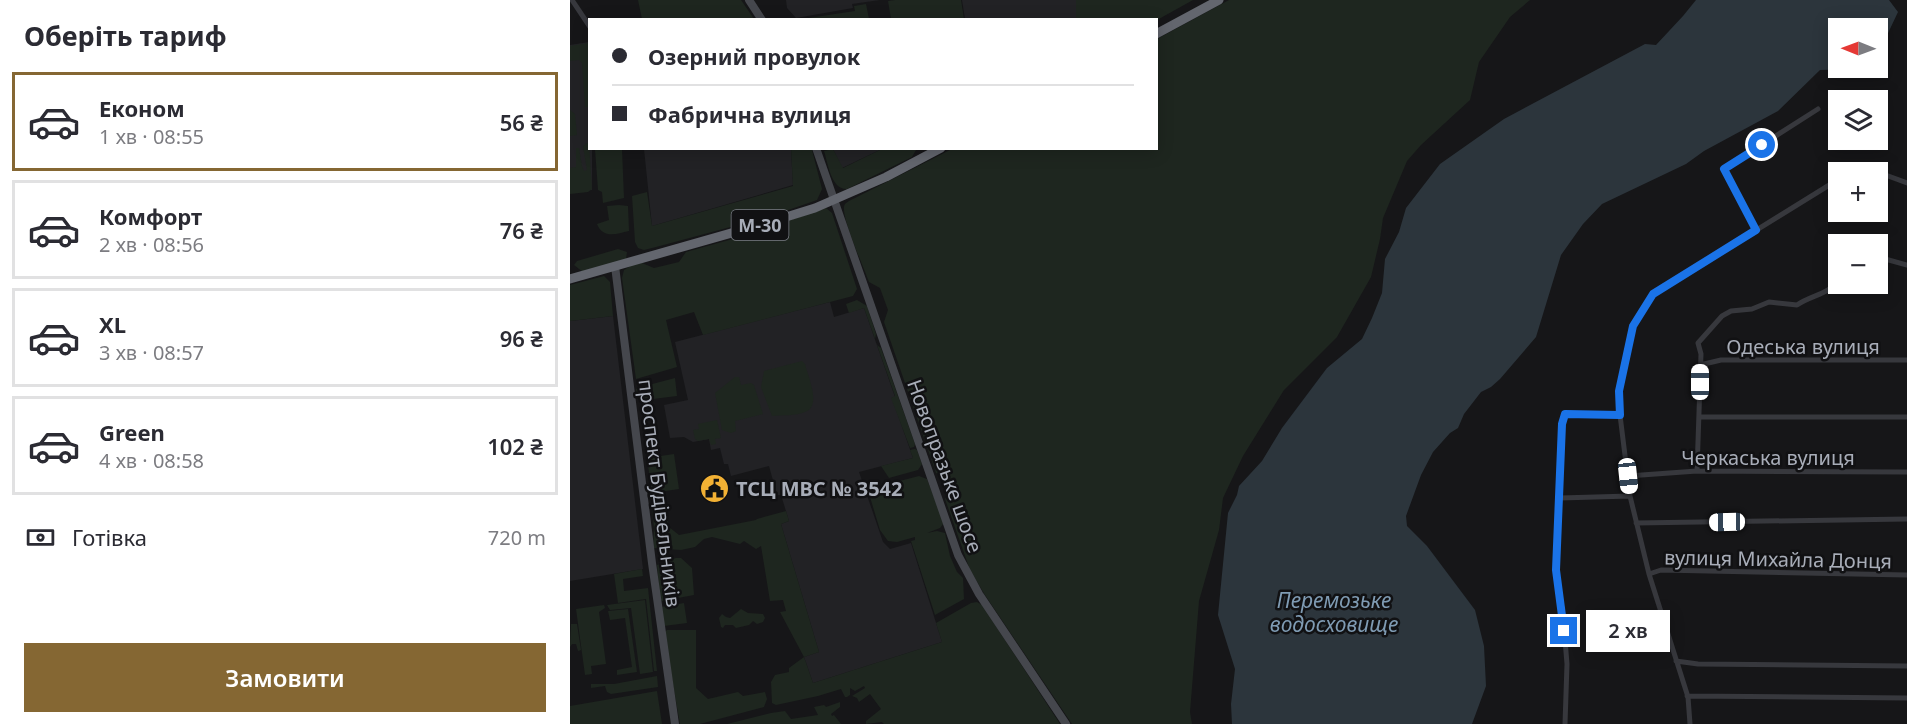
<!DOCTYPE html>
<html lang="uk">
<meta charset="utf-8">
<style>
:root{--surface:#fff;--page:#f2f2f3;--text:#2b2b33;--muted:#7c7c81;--line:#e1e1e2;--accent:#856733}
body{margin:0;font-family:"Noto Sans",sans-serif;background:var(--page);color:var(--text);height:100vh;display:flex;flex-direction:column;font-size:22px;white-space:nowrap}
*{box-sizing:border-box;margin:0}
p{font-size:20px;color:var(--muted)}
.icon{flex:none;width:33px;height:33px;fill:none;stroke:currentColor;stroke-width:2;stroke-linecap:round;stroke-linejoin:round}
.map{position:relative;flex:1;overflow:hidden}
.drawer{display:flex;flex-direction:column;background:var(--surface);width:570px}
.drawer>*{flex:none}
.guide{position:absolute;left:18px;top:18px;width:570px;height:132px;border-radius:0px;box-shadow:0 3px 15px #0003;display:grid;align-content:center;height:132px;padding:0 24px;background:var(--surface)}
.needle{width:39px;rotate:271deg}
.tools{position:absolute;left:1258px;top:18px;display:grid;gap:12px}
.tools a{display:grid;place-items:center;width:60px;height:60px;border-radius:0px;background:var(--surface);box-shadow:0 3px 15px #0003;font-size:30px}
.end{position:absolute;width:27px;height:27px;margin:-14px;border:8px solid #1a73e8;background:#fff;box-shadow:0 0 0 3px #fff}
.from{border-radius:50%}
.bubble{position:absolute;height:42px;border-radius:0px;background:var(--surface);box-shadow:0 3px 15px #0003;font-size:20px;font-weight:600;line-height:42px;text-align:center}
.car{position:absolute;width:18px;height:36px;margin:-18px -9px;border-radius:8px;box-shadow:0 0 4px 2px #0007;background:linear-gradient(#fff 24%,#345 0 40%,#fff 0 76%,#345 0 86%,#fff 0)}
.guide b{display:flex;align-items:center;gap:21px;height:57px;font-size:22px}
.guide b+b{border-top:2px solid var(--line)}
.guide i{width:15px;height:15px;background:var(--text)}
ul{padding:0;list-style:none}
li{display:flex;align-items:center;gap:18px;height:99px;margin:0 12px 9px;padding:0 12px;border:3px solid var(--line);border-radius:0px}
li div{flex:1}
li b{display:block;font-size:22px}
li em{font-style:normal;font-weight:600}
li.on{border-color:var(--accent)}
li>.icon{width:54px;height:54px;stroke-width:1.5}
h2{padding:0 24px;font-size:27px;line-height:72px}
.pay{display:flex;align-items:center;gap:15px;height:66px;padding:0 24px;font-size:22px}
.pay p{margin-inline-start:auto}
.button{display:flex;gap:12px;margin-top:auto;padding:12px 24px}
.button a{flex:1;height:69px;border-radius:0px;background:var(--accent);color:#fff;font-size:24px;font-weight:600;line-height:69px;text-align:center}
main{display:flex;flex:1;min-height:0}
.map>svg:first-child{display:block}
.built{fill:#222225}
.green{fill:#1e261f}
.water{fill:#2c353c}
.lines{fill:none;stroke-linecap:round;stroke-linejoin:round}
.street{stroke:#37383d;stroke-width:5}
.secondary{stroke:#45474d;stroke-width:8}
.highway{stroke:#63666e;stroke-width:9}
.route{stroke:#1a73e8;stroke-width:8}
.labels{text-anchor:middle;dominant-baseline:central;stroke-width:5;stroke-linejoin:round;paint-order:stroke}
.shield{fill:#111113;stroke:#7b7e86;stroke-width:1.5}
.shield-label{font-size:18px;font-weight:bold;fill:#a8adb8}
.street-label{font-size:20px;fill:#a8adb8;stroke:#111113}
.poi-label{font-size:20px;font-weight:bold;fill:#a8adb8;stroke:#111113;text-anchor:start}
.water-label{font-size:21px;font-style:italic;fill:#7f9bb3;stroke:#111113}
</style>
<main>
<section class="drawer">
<h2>Оберіть тариф</h2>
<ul>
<li class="on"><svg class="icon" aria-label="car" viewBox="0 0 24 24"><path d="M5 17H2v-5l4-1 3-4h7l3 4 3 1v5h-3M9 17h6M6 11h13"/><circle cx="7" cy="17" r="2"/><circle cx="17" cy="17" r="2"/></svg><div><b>Економ</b><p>1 хв · 08:55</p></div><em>56 ₴</em></li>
<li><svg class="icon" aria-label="car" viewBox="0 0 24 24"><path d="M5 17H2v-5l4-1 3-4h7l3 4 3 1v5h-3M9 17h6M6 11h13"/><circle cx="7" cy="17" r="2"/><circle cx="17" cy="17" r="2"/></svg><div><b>Комфорт</b><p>2 хв · 08:56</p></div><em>76 ₴</em></li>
<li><svg class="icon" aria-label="car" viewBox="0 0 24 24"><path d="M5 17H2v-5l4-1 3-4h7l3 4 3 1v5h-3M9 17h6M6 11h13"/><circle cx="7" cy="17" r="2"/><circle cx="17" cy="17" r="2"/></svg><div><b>XL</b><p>3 хв · 08:57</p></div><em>96 ₴</em></li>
<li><svg class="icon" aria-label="car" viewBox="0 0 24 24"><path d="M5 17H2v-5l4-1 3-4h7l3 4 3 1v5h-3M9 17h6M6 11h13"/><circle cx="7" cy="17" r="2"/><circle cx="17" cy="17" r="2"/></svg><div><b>Green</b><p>4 хв · 08:58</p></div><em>102 ₴</em></li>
</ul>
<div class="pay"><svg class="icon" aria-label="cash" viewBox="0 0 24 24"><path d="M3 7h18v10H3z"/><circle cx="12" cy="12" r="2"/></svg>Готівка<p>720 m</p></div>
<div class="button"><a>Замовити</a></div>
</section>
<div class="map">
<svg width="1337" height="724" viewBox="0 0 1337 724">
<rect width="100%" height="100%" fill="#161618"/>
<path class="built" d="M 216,0 L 310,0 L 282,4 L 283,8 L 226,18 L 217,8 Z
M 392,0 L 506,0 L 506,19 L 395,19 Z
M 19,42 L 20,148 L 22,149 L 22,190 L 0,192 L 0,45 Z
M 74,149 L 221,149 L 223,185 L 82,226 Z
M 263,149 L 312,149 L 272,168 Z
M 260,302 L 264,317 L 294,308 L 325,397 L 322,398 L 343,458 L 289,472 L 313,542 L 320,549 L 341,543 L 372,642 L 243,683 L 234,657 L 249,652 L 211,524 L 219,521 L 211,495 L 207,495 L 199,466 L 161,476 L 158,464 L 154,464 L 150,448 L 141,450 L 139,439 L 123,442 L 114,437 L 100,438 L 94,405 L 118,400 L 105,342 Z
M 43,316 L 73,569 L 0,581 L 0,321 Z"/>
<path class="green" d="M 68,0 L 171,0 L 184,19 L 72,19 Z
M 325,0 L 391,0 L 394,19 L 321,19 L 318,1 Z
M 506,0 L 623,0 L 587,20 L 506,19 Z
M 659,0 L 960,0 L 940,17 L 909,62 L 900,100 L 851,145 L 837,161 L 813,218 L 810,239 L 801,277 L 767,337 L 714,390 L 673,456 L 653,498 L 649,530 L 629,601 L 620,712 L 622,724 L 502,724 L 415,595 L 400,570 L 375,499 L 380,491 L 375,477 L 366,473 L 314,322 L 318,310 L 310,288 L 299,282 C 294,268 273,221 274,208 C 274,204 276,203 279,201 L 382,149 L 586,148 L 587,39 Z
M 296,4 L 299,19 L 232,19 L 285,11 L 284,6 Z
M 19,43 L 20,107 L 15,107 L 12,63 L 9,60 L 0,61 L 0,46 Z
M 0,110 L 5,114 L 7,135 L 0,136 Z
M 17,143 L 19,143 L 22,189 L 18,192 L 0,194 L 0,168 L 6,167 L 6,148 L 9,148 L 12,166 L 14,171 L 17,170 L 13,146 Z
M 221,148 L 242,150 L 252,189 L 247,200 L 201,216 L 86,247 L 74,250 L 68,248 L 65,242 L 62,196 L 77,192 L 82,226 L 223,186 Z
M 25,149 L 52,149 L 54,198 L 33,203 L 32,192 L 28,190 Z
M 263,149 L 273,168 L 312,149 L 346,149 L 346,150 L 342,157 L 277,189 C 261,190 258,163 254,151 Z
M 49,205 L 58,206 L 59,231 C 46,234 33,239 27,224 L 39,220 L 37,206 Z
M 256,208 L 262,213 L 287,289 L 283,296 L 133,335 L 124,312 L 96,320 L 107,367 L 66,379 L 52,278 L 54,270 L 62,265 L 72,263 L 84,268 L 109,262 L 116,252 L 177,235 Z
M 48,249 L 57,252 L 56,259 L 13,272 L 4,265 L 7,261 Z
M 34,276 L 40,282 L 43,316 L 0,321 L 0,285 Z
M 287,300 L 297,306 L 306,334 L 305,339 L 294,308 L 279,313 L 276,304 Z
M 307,345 L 311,348 L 345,444 L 344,447 L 340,448 L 321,398 L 325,396 Z
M 232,361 L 235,364 C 238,377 252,406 235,412 C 226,416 212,415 202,416 L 191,387 L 194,371 Z
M 165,377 L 169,377 L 171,385 L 181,383 L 184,385 L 193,414 L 165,421 L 166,431 L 161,433 L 152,430 L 145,393 Z
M 105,378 L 107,396 L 75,400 L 67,394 L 66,389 L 71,387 Z
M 147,420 L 151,438 L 145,439 L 146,444 L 141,445 L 139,439 L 128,441 L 125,439 L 123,430 L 129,429 L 128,424 Z
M 345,449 L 347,450 L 352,464 L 348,470 L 319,478 L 311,466 L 343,458 L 340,450 Z
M 104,454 L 109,489 L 82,493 L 77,458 Z
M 349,476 L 357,479 L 374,523 L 370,528 L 357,533 L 367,531 L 375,533 L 380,556 L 387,572 L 393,578 L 394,599 L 365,615 L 341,541 L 345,540 L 345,537 L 327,542 L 318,541 L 310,530 L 300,497 L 322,483 Z
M 84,500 L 90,500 L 95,503 L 99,527 L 109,535 L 186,520 L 187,519 L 216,511 L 219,521 L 211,524 L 249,652 L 234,657 L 243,683 L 372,642 L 366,623 L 401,603 L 407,602 L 412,605 L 490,724 L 314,724 L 312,722 L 296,724 L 296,721 L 311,709 L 300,694 L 289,702 L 287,698 L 282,696 L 295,688 L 294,686 L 285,691 L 280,688 L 280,695 L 277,697 L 275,697 L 271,689 L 248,696 L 206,705 L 202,703 L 201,682 L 205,675 L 219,672 L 219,668 L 234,657 L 210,612 L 216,611 L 213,600 L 200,601 L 191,546 L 186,549 L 174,541 L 170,544 L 142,537 L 134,539 L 125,547 L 111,550 L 83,548 L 84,528 L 81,502 Z
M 106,558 L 111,558 L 122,568 L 124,595 L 92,601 L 90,599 L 87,565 Z
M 72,569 L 73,576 L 53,579 L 54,591 L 78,588 L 87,671 L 84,671 L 76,599 L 48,603 L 44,574 Z
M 75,600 L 83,672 L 70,674 L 61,608 L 40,610 L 37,605 Z
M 114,603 L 117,623 L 94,626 L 91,607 Z
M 34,605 L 35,608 L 29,612 L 36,664 L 21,666 L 22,674 L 15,675 L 6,609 Z
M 58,609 L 67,672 L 47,675 L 47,670 L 62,667 L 55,618 L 40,620 L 38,611 Z
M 171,609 L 178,613 L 193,614 L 195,618 L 193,622 L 187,624 L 183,621 L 179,625 L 166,628 L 163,625 L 155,625 L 153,628 L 151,627 L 149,618 L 152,614 L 156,617 L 160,618 Z
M 1,624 L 7,624 L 11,650 L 8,651 L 6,644 L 2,644 L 0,647 Z
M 97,630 L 126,630 L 126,688 L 138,699 L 168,692 L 173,696 L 195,692 L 197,699 L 194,707 L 130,724 L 110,724 L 94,633 Z
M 87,676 L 88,687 L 41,694 L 37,692 L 35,686 L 21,688 L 21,684 L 44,684 Z
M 87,691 L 92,724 L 0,724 L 0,706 Z
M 270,702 L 270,707 L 261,714 L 262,716 L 264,715 L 271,724 L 157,724 L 201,713 L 215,711 L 221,719 L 248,715 L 244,707 L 254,705 L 256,707 Z"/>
<path class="water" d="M 1126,0 L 1319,0 L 1328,12 L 1311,48 L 1308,51 L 1308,28 L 1269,28 L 1269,68 L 1290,68 L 1289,69 L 1250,70 L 1208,111 L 1134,151 L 1116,164 L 1032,204 L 1013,224 L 991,255 L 966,337 L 930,379 L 921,387 L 911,392 L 894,414 L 888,428 L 880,433 L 863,452 L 851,475 L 836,516 L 837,526 L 857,546 L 905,610 L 914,646 L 916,686 L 902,724 L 662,724 L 661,704 L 665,669 L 648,615 L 658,513 L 667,495 L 669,486 L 692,461 L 712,428 L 757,368 L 792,339 L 802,318 L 812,293 L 815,259 L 829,232 L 836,208 L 870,164 L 934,119 L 1075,44 L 1086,45 L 1113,16 Z"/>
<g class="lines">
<path class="street" d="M 2,0 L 20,27
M 1280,172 L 1302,170 L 1337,183
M 1186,230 L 1154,169 L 1248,109
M 1308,257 L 1337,265
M 1130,365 L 1151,360 L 1337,360
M 1130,417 L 1337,417
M 1127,471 L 1131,354 L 1128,343 L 1152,316 L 1161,311 L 1182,309 L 1199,302 L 1227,305 C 1241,295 1258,295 1269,280
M 1058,476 L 1127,471 L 1337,472
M 990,498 L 1060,496
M 1066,523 L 1337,519
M 1079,574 L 1091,570 L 1337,575
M 1106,661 L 1128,664 L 1337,666
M 1117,696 L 1337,698
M 995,724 L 997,664 L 993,615 L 986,570 L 992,424 L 995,414 L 1050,415
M 1120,724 L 1118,697 L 1079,574 L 1060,496 L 1050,415 L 1049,391 L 1063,325 L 1083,294 L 1269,179"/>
<path class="secondary" d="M 179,0 L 192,20
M 246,148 L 388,555 L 409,594 L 496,724
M 45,266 L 82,563 L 105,724"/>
<path class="highway" d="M 586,34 L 649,0
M 0,279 L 200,222 L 245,208 L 316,177 L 371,148"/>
</g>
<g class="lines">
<path class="route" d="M 994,631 L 986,570 L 992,424 L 995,414 L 1050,415 L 1049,391 L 1063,326 L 1083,294 L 1186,230 L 1154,169 L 1192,145"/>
</g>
<defs>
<symbol id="civic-disc" viewBox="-11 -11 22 22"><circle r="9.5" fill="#f2b134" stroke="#111113"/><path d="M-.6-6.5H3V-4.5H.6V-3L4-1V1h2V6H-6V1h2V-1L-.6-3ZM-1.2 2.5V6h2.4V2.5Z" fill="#111"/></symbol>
</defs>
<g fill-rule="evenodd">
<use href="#civic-disc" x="128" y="472" width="33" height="33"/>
</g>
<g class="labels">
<rect class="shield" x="161.5" y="210" width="57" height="30" rx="4.5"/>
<g class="shield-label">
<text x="190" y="225">М-30</text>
</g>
<g class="street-label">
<text x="1233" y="346">Одеська вулиця</text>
<text x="1198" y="457">Черкаська вулиця</text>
<text transform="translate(375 466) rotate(70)">Новопразьке шосе</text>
<text transform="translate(90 493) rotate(83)">проспект Будівельників</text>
<text transform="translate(1208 559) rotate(1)">вулиця Михайла Донця</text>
</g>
<g class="poi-label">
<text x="166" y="488">ТСЦ МВС № 3542</text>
</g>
<g class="water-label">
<text x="764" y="600">Перемозьке<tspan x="764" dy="24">водосховище</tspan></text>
</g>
</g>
</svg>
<div class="tools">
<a><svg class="needle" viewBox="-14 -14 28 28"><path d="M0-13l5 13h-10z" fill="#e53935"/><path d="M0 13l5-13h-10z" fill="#7c7c81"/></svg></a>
<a><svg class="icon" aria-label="layers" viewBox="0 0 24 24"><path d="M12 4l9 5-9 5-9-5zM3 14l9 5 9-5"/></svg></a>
<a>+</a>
<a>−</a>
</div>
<i class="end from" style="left:1192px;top:145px"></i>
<i class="end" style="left:994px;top:631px"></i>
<div class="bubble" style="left:1016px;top:610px;width:84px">2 хв</div>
<i class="car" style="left:1130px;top:382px;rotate:0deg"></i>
<i class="car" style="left:1058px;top:476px;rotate:174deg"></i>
<i class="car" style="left:1157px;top:522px;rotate:269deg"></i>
<div class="guide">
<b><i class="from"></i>Озерний провулок</b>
<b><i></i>Фабрична вулиця</b>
</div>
</div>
</main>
